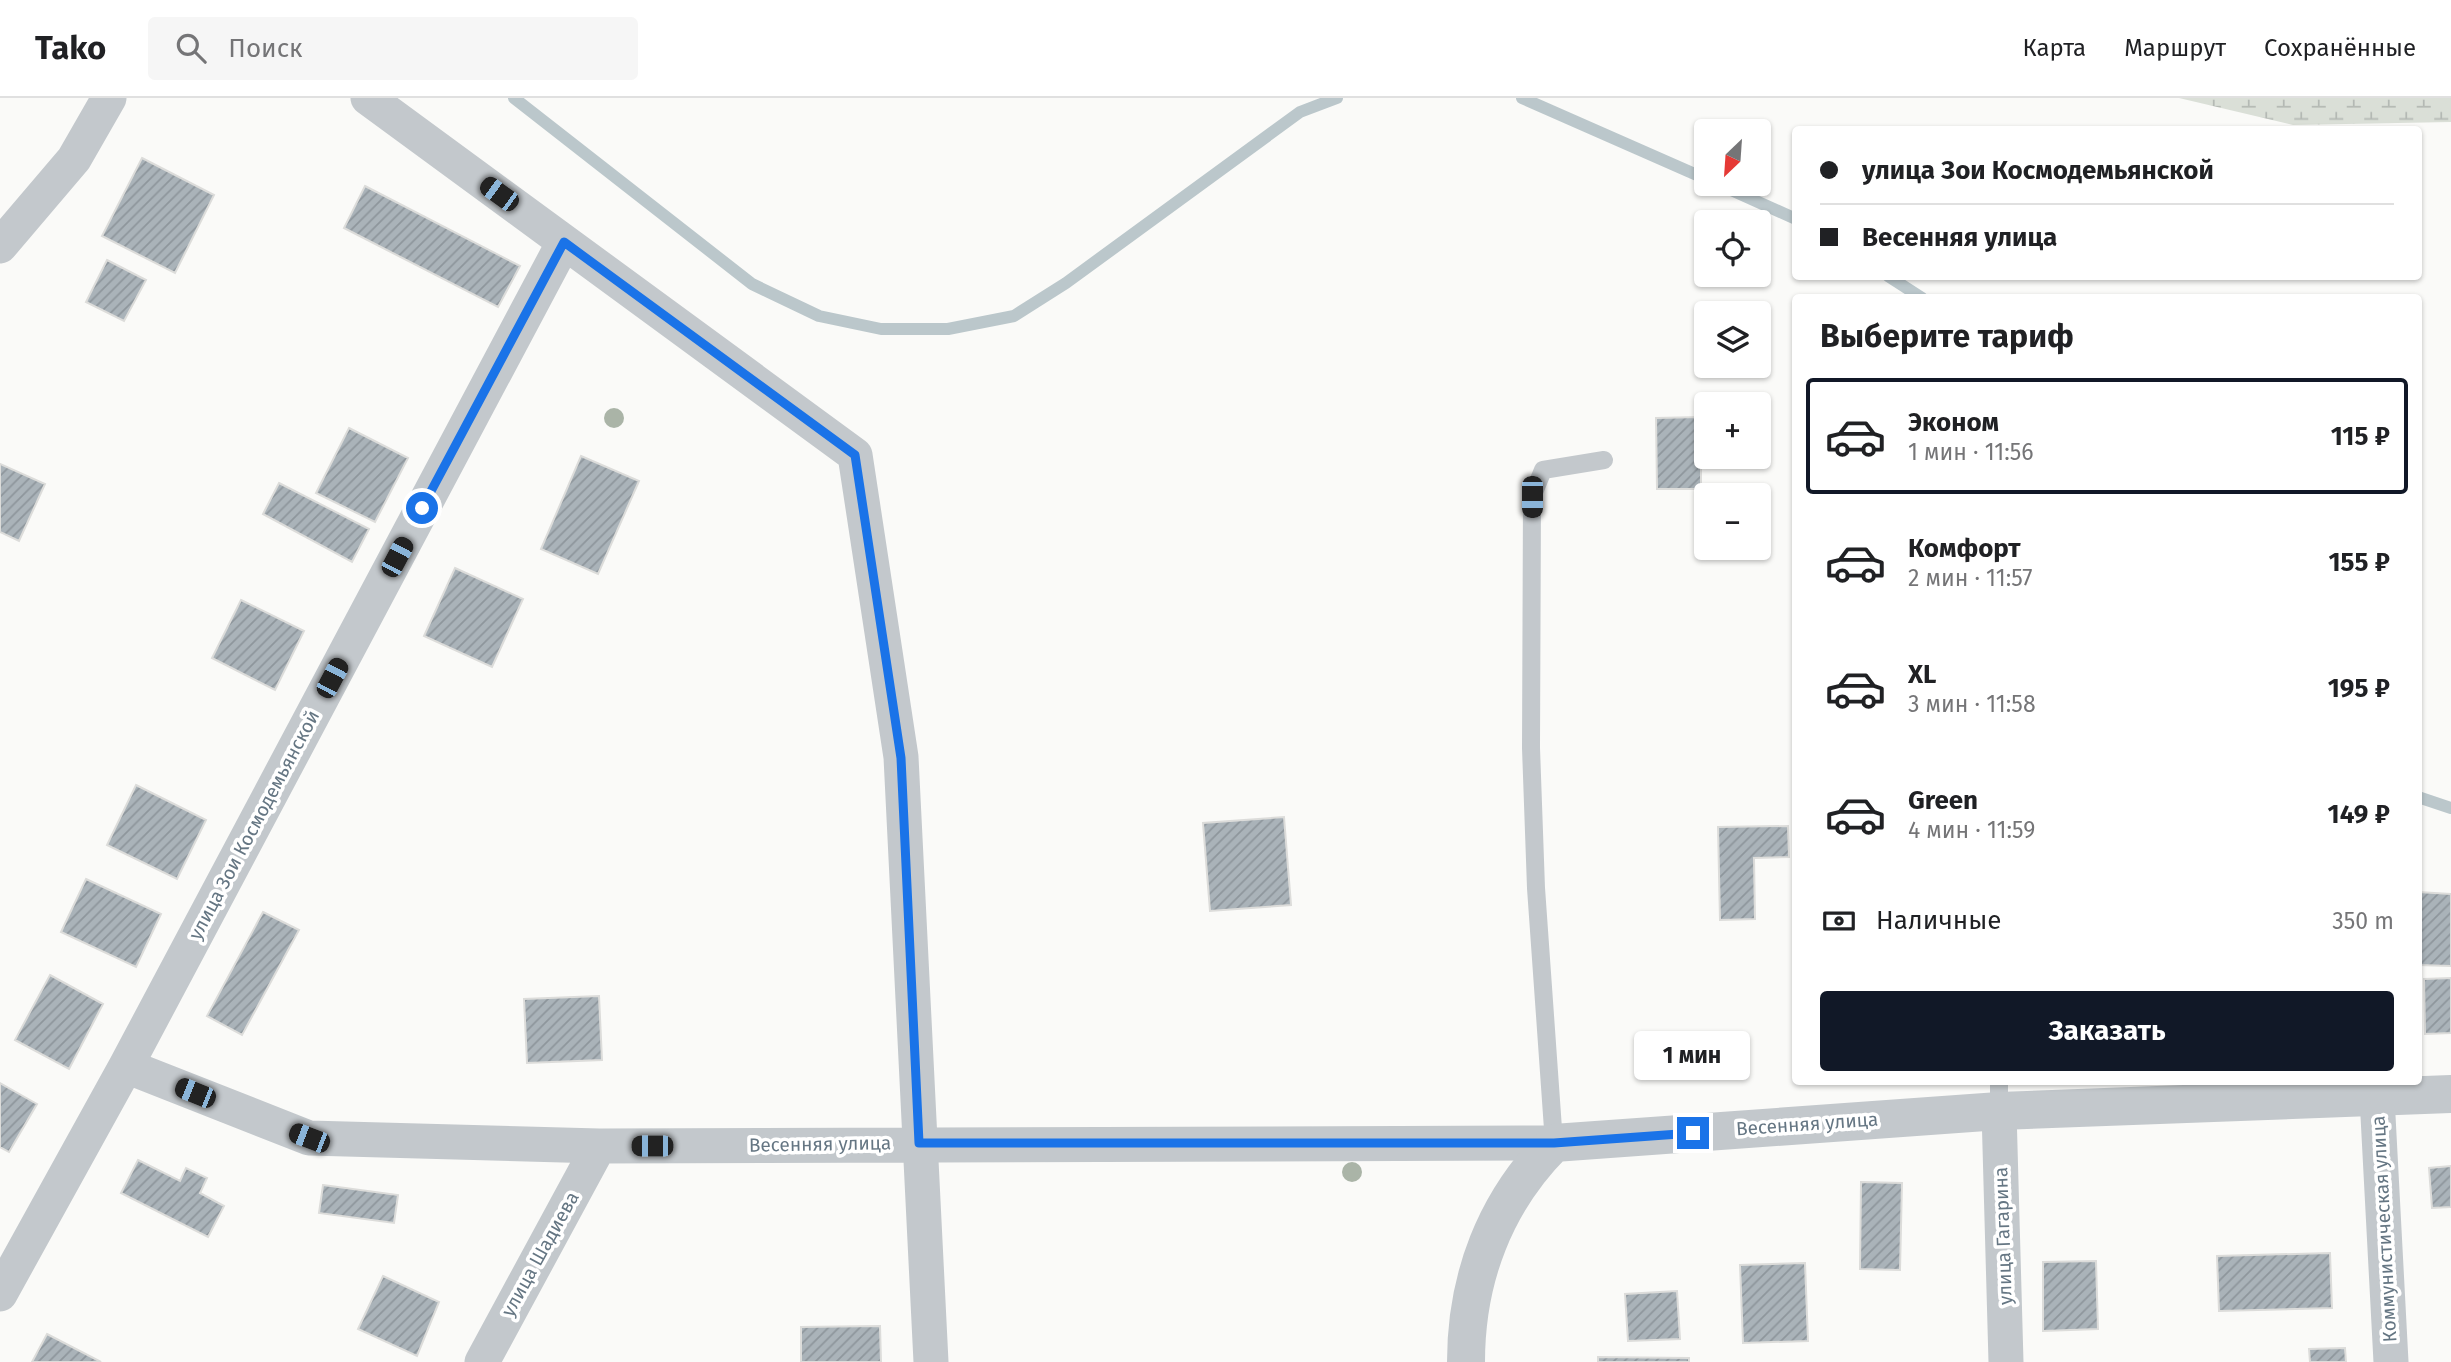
<!DOCTYPE html>
<html lang="ru">
<meta charset="utf-8">
<style>
:root{--surface:#fff;--page:#f6f6f6;--text:#202124;--muted:#757577;--line:#e0e0e0;--accent:#111827}
body{margin:0;font-family:"Fira Sans",sans-serif;background:var(--page);color:var(--text);height:100vh;display:flex;flex-direction:column;font-size:26px;white-space:nowrap}
*{box-sizing:border-box;margin:0}
p{font-size:23px;color:var(--muted)}
.icon{flex:none;width:38px;height:38px;fill:none;stroke:currentColor;stroke-width:2;stroke-linecap:round;stroke-linejoin:round}
.map{position:relative;flex:1;overflow:hidden}
.drawer{position:absolute;left:1792px;top:196px;width:630px;height:791px;display:flex;flex-direction:column;background:var(--surface);border-radius:7px;box-shadow:0 2px 5px #0004}
.drawer>*{flex:none}
.hud{position:absolute;left:1792px;top:28px;width:630px;height:154px;border-radius:7px;box-shadow:0 2px 5px #0004;display:grid;align-content:center;height:154px;padding:0 28px;background:var(--surface)}
.needle{width:46px;rotate:205deg}
.tools{position:absolute;left:1694px;top:21px;display:grid;gap:14px}
.tools a{display:grid;place-items:center;width:77px;height:77px;border-radius:7px;background:var(--surface);box-shadow:0 2px 5px #0004;font-size:35px}
.end{position:absolute;width:32px;height:32px;margin:-16px;border:9px solid #1a73e8;background:#fff;box-shadow:0 0 0 4px #fff}
.from{border-radius:50%}
.bubble{position:absolute;height:49px;border-radius:7px;background:var(--surface);box-shadow:0 2px 5px #0004;font-size:23px;font-weight:700;line-height:49px;text-align:center}
.car{position:absolute;width:21px;height:42px;margin:-21px -10px;border-radius:9px;box-shadow:0 0 5px 2px #0007;background:linear-gradient(#222 24%,#8ab4d8 0 40%,#222 0 76%,#8ab4d8 0 86%,#222 0)}
.hud b{display:flex;align-items:center;gap:24px;height:66px;font-size:26px}
.hud b+b{border-top:2px solid var(--line)}
.hud i{width:18px;height:18px;background:var(--text)}
ul{padding:0;list-style:none}
li{display:flex;align-items:center;gap:21px;height:116px;margin:0 14px 10px;padding:0 14px;border:4px solid transparent;border-radius:7px}
li div{flex:1}
li b{display:block;font-size:26px}
li em{font-style:normal;font-weight:700}
li.on{border-color:var(--accent)}
li>.icon{width:63px;height:63px;stroke-width:1.5}
h2{padding:0 28px;font-size:32px;line-height:84px}
.pay{display:flex;align-items:center;gap:18px;height:77px;padding:0 28px;font-size:26px}
.pay p{margin-inline-start:auto}
.primary-button{display:flex;gap:14px;margin-top:auto;padding:14px 28px}
.primary-button a{flex:1;height:80px;border-radius:7px;background:var(--accent);color:#fff;font-size:28px;font-weight:700;line-height:80px;text-align:center}
header{display:flex;align-items:center;gap:42px;box-sizing:border-box;height:98px;padding:0 35px;background:var(--surface);border-bottom:2px solid var(--line)}
header strong{font-size:33px}
nav{display:flex;gap:38px;margin-inline-start:auto;font-size:24px}
.search{width:490px;height:63px;background:var(--page);display:flex;align-items:center;gap:18px;box-sizing:border-box;padding:0 24px;border-radius:7px;color:var(--muted);font-size:26px}
.map>svg:first-child{display:block}
.wetland{fill:url(#wetland-marsh)}
.lines{fill:none;stroke-linecap:round;stroke-linejoin:round}
.stream{stroke:#bbc7cb;stroke-width:12}
.building{fill:url(#building-hatch);stroke:#dcdcda;stroke-width:2}
.service{stroke:#c3c8cc;stroke-width:18}
.minor{stroke:#c3c8cc;stroke-width:35}
.tertiary{stroke:#c3c8cc;stroke-width:38}
.tree{fill:#aab4a7}
.route{stroke:#1a73e8;stroke-width:9}
.labels{text-anchor:middle;dominant-baseline:central;stroke-width:7;stroke-linejoin:round;paint-order:stroke}
.street-label{font-size:19px;fill:#657683;stroke:#fff}
</style>
<header>
<strong>Tako</strong>
<div class="search"><svg class="icon" aria-label="search" viewBox="0 0 24 24"><circle cx="10" cy="10" r="6"/><path d="M15 15l6 6"/></svg>Поиск</div>
<nav><a>Карта</a><a>Маршрут</a><a>Сохранённые</a></nav>
</header>
<div class="map">
<svg width="2451" height="1264" viewBox="0 0 2451 1264">
<defs>
<pattern id="wetland-marsh" width="20" height="14" patternUnits="userSpaceOnUse" patternTransform="scale(1.75)"><rect width="20" height="14" fill="#dadfd7"/><path d="M1 5h8M5 5V1M11 12h8M15 12V8" fill="none" stroke="#b4b9b4"/></pattern>
<pattern id="building-hatch" width="6" height="6" patternUnits="userSpaceOnUse" patternTransform="scale(1.75)"><rect width="6" height="6" fill="#aab3b9"/><path d="M-1 1l2-2M0 6l6-6M5 7l2-2" fill="none" stroke="#8e969c"/></pattern>
</defs>
<rect width="100%" height="100%" fill="#fafaf8"/>
<path class="wetland" d="M 2179,0 L 2451,0 L 2451,24 L 2293,27 Z"/>
<g class="lines">
<path class="stream" d="M 514,0 L 752,186 L 819,218 L 881,231 L 948,231 L 1014,218 L 1066,185 L 1300,14 L 1337,0
M 1522,0 L 1706,81
M 1718,86 L 1796,121
M 1888,178 L 1922,200
M 2418,699 L 2451,710"/>
</g>
<path class="building" d="M 142,60 L 214,97 L 175,175 L 102,138 Z
M 365,88 L 520,168 L 498,209 L 344,130 Z
M 107,162 L 146,182 L 124,223 L 86,204 Z
M 1701,319 L 1701,391 L 1657,391 L 1656,320 Z
M 349,330 L 408,360 L 375,424 L 316,395 Z
M 581,358 L 639,383 L 598,476 L 541,451 Z
M 0,366 L 45,386 L 19,443 L 0,434 Z
M 279,385 L 369,431 L 352,464 L 263,416 Z
M 455,470 L 523,501 L 492,569 L 424,538 Z
M 241,502 L 304,533 L 275,592 L 212,560 Z
M 136,687 L 206,722 L 177,781 L 107,747 Z
M 1284,719 L 1291,807 L 1210,813 L 1203,725 Z
M 1788,728 L 1789,759 L 1754,760 L 1755,821 L 1720,822 L 1718,729 Z
M 86,781 L 161,816 L 136,869 L 61,834 Z
M 2418,794 L 2451,796 L 2451,868 L 2418,867 Z
M 263,814 L 299,832 L 242,937 L 207,918 Z
M 50,877 L 103,906 L 69,971 L 15,942 Z
M 2451,880 L 2451,935 L 2425,936 L 2424,881 Z
M 599,898 L 602,962 L 527,965 L 524,901 Z
M 0,985 L 37,1006 L 9,1054 L 0,1049 Z
M 138,1062 L 180,1083 L 186,1070 L 207,1080 L 200,1095 L 224,1108 L 208,1139 L 121,1095 Z
M 2451,1068 L 2451,1109 L 2432,1110 L 2429,1070 Z
M 1861,1084 L 1902,1085 L 1900,1172 L 1860,1171 Z
M 323,1087 L 398,1097 L 394,1125 L 319,1115 Z
M 2330,1155 L 2332,1210 L 2219,1213 L 2217,1158 Z
M 2096,1163 L 2098,1231 L 2043,1233 L 2043,1164 Z
M 1805,1165 L 1808,1243 L 1743,1245 L 1740,1167 Z
M 383,1178 L 439,1204 L 417,1258 L 358,1231 Z
M 1677,1193 L 1680,1241 L 1628,1243 L 1625,1196 Z
M 880,1228 L 881,1264 L 801,1264 L 801,1229 Z
M 47,1236 L 101,1264 L 32,1264 Z
M 2345,1250 L 2346,1264 L 2310,1264 L 2309,1251 Z
M 1598,1259 L 1689,1260 L 1689,1264 L 1598,1264 Z"/>
<g class="lines">
<path class="service" d="M 1999,984 L 1999,1013
M 1554,1045 L 1536,790 L 1531,650 L 1532,399 L 1543,372 L 1604,362"/>
<path class="minor" d="M 368,0 L 855,357 L 901,659 L 931,1264
M 0,148 L 74,61 L 109,0
M 126,968 L 309,1040 L 599,1048 L 1554,1045
M 2377,999 L 2391,1264
M 1999,1013 L 2006,1264
M 0,1196 L 126,968 L 564,144
M 482,1264 L 599,1048"/>
<path class="tertiary" d="M 1466,1264 C 1466,1180 1495,1104 1554,1045 L 1999,1013 L 2451,996"/>
</g>
<g class="tree">
<circle cx="614" cy="320" r="10"/>
<circle cx="1352" cy="1074" r="10"/>
</g>
<g class="lines">
<path class="route" d="M 422,410 L 564,144 L 855,357 L 901,660 L 919,1045 L 1554,1045 L 1693,1035"/>
</g>
<g class="labels">
<g class="street-label">
<text transform="translate(254 727) rotate(-62)">улица Зои Космодемьянской</text>
<text transform="translate(1807 1026) rotate(-4)">Весенняя улица</text>
<text transform="translate(820 1046) rotate(-1)">Весенняя улица</text>
<text transform="translate(2384 1131) rotate(-93)">Коммунистическая улица</text>
<text transform="translate(2003 1138) rotate(-92)">улица Гагарина</text>
<text transform="translate(540 1156) rotate(-61)">улица Шадиева</text>
</g>
</g>
</svg>
<div class="tools">
<a><svg class="needle" viewBox="-14 -14 28 28"><path d="M0-13l5 13h-10z" fill="#e53935"/><path d="M0 13l5-13h-10z" fill="#757577"/></svg></a>
<a><svg class="icon" aria-label="locate" viewBox="0 0 24 24"><circle cx="12" cy="12" r="6"/><path d="M12 2v4M12 18v4M2 12h4M18 12h4"/></svg></a>
<a><svg class="icon" aria-label="layers" viewBox="0 0 24 24"><path d="M12 4l9 5-9 5-9-5zM3 14l9 5 9-5"/></svg></a>
<a>+</a>
<a>−</a>
</div>
<i class="end from" style="left:422px;top:410px"></i>
<i class="end" style="left:1693px;top:1035px"></i>
<div class="bubble" style="left:1634px;top:933px;width:116px">1 мин</div>
<i class="car" style="left:499px;top:96px;rotate:306deg"></i>
<i class="car" style="left:1532px;top:399px;rotate:180deg"></i>
<i class="car" style="left:397px;top:459px;rotate:28deg"></i>
<i class="car" style="left:332px;top:580px;rotate:28deg"></i>
<i class="car" style="left:195px;top:995px;rotate:292deg"></i>
<i class="car" style="left:309px;top:1040px;rotate:291deg"></i>
<i class="car" style="left:652px;top:1048px;rotate:270deg"></i>
<div class="hud">
<b><i class="from"></i>улица Зои Космодемьянской</b>
<b><i></i>Весенняя улица</b>
</div>
<section class="drawer">
<h2>Выберите тариф</h2>
<ul>
<li class="on"><svg class="icon" aria-label="car" viewBox="0 0 24 24"><path d="M5 17H2v-5l4-1 3-4h7l3 4 3 1v5h-3M9 17h6M6 11h13"/><circle cx="7" cy="17" r="2"/><circle cx="17" cy="17" r="2"/></svg><div><b>Эконом</b><p>1 мин · 11:56</p></div><em>115 ₽</em></li>
<li><svg class="icon" aria-label="car" viewBox="0 0 24 24"><path d="M5 17H2v-5l4-1 3-4h7l3 4 3 1v5h-3M9 17h6M6 11h13"/><circle cx="7" cy="17" r="2"/><circle cx="17" cy="17" r="2"/></svg><div><b>Комфорт</b><p>2 мин · 11:57</p></div><em>155 ₽</em></li>
<li><svg class="icon" aria-label="car" viewBox="0 0 24 24"><path d="M5 17H2v-5l4-1 3-4h7l3 4 3 1v5h-3M9 17h6M6 11h13"/><circle cx="7" cy="17" r="2"/><circle cx="17" cy="17" r="2"/></svg><div><b>XL</b><p>3 мин · 11:58</p></div><em>195 ₽</em></li>
<li><svg class="icon" aria-label="car" viewBox="0 0 24 24"><path d="M5 17H2v-5l4-1 3-4h7l3 4 3 1v5h-3M9 17h6M6 11h13"/><circle cx="7" cy="17" r="2"/><circle cx="17" cy="17" r="2"/></svg><div><b>Green</b><p>4 мин · 11:59</p></div><em>149 ₽</em></li>
</ul>
<div class="pay"><svg class="icon" aria-label="cash" viewBox="0 0 24 24"><path d="M3 7h18v10H3z"/><circle cx="12" cy="12" r="2"/></svg>Наличные<p>350 m</p></div>
<div class="primary-button"><a>Заказать</a></div>
</section>
</div>
